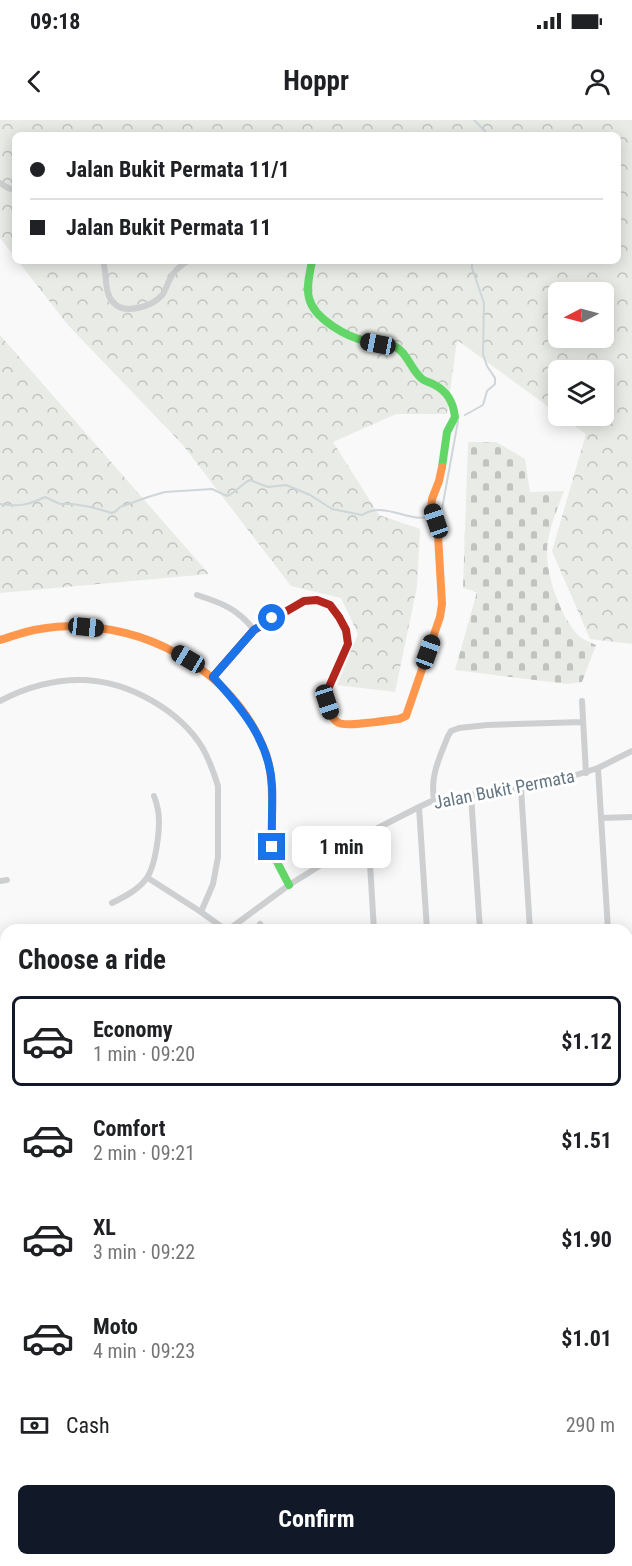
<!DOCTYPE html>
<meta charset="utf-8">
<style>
:root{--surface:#fff;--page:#f6f6f6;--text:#202124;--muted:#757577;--line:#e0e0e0;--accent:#111827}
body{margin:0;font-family:"Roboto Condensed",sans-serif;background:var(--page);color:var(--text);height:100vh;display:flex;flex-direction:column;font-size:22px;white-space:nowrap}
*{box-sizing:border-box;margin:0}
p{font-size:20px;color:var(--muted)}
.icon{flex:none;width:33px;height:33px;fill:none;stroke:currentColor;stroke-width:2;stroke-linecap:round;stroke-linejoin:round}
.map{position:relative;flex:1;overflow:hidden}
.details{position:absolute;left:0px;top:804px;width:633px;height:642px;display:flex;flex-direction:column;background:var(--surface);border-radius:18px 18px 0 0;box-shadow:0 3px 15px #0003}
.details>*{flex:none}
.guide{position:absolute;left:12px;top:12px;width:609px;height:132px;border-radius:9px;box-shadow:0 3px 15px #0003;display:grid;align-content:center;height:132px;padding:0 18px;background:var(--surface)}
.needle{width:39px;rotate:264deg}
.buttons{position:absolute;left:548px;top:162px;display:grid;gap:12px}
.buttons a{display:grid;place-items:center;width:66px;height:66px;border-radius:9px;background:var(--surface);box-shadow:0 3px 15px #0003;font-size:30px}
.end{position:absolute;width:27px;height:27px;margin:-14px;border:8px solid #1a73e8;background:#fff;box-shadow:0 0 0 3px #fff}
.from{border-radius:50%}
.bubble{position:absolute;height:42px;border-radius:9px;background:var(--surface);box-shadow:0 3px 15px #0003;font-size:20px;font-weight:700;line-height:42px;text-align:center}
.car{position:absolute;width:18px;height:36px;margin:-18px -9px;border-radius:8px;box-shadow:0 0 4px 2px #0007;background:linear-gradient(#222 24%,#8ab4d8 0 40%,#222 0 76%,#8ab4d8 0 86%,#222 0)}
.guide b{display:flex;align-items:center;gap:21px;height:57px;font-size:22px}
.guide b+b{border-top:2px solid var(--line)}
.guide i{width:15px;height:15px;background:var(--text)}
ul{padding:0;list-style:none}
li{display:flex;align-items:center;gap:18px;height:90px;margin:0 12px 9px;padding:0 6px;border:3px solid transparent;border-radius:9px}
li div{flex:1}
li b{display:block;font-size:22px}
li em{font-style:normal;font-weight:700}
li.current{border-color:var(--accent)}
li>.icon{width:54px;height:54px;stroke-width:1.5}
h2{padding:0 18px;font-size:27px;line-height:72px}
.pay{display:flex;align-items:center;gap:15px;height:66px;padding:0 18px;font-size:22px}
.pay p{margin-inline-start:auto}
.action{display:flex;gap:12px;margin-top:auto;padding:12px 18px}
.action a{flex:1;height:69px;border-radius:9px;background:var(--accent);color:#fff;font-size:24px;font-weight:700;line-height:69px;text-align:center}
.status{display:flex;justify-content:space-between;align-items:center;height:42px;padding:0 30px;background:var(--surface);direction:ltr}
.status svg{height:16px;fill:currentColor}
header{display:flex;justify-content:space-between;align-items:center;height:78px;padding:0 18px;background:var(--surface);font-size:27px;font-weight:700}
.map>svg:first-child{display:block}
.forest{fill:url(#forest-crowns);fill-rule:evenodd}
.cemetery{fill:url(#cemetery-stones)}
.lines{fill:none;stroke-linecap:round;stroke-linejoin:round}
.stream{stroke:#ced6d9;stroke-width:2}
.street{stroke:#cecfd0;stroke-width:6}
.fast{stroke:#63d668;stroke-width:8}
.slow{stroke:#ff974d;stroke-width:8}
.jam{stroke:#b3261e;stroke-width:8}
.route{stroke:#1a73e8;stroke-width:8}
.labels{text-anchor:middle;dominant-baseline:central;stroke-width:6;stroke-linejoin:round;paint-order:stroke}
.street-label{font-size:18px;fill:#657683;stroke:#fff}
</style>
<div class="status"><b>09:18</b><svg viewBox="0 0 49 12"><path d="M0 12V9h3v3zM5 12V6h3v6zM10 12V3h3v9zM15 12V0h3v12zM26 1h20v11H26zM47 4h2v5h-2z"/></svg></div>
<header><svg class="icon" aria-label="back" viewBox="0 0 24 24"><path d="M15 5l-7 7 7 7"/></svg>Hoppr<svg class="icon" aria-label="person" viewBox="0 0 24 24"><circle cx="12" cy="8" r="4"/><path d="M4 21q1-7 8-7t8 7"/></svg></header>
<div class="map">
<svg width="632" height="1446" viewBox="0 0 632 1446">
<defs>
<pattern id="forest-crowns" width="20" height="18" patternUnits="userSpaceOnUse" patternTransform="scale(1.5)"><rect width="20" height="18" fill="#e8ebe6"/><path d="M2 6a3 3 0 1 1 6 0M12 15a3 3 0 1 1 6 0" fill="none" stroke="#c0c3c0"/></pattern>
<pattern id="cemetery-stones" width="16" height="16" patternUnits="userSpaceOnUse" patternTransform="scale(1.5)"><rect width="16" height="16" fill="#e8ebe6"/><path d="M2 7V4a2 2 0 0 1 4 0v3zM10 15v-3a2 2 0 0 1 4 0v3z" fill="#c0c3c0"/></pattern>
</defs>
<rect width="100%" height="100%" fill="#f9f9f9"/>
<path class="forest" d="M 0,0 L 632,0 L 632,524 L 590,519 L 552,431 L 586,314 L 560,296 L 603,296 L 603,250 L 558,250 L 558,294 L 457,220 L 447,294 L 396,294 L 333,322 L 379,395 L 420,409 L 417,467 L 395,572 L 337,565 L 358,514 L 341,478 L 291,466 L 182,324 L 67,204 L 18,141 L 618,141 L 618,15 L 15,15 L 15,137 L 0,118 ZM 558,172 L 603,172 L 603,218 L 558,218 Z
M 0,215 L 209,454 L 0,473 Z
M 0,1070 L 6,1071 L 6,1326 L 4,1326 L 0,1336 Z
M 0,1370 L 6,1384 L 6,1440 L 30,1440 L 32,1446 L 0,1446 Z"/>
<path class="cemetery" d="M 468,322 L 496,322 L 525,339 L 530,372 L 564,371 C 558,387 551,403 548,420 C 543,448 558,491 576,513 C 580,518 589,522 596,525 L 582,562 L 567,564 L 455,550 L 477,472 L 463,468 Z"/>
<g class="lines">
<path class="stream" d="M 474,0 L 485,11 L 487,15
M 465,295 L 483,285 L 487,271 L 495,264 L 495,258 L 487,246 L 483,234 L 484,183 L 472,148 L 472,141
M 0,384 C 19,387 28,385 45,377 L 60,384 L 72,384 L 91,387 L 112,393 L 116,391 L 120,387 L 148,377 L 165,372 L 212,369 L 227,376 C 236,373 241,364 250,360 L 268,367 L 286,365 L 310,375 L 332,389 L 362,395 C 385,381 407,402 428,397
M 442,389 L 458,301
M 627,1081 L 632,1081"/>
<path class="street" d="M 0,63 L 8,68 L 15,70
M 103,141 C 107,153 104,167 110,178 C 114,185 121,189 129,189 C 142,188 154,185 163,174 C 165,171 167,165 169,161 C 173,152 179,146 188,141
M 197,475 C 222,483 238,489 254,510
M 0,581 C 26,567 55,559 85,560 C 129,562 179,590 202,627 C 209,639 214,653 218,666 L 218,737 L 213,764 L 201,792
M 582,581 L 586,653
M 598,648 L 608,810
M 521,668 L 530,810
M 471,675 L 480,810
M 434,680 C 430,656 439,639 448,616 L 451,611 L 459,608 L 487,605 L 583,602
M 419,687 L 427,810
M 601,698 L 632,697
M 364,715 L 368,721 L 369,728 L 374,810
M 148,758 L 201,792 L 226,810
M 0,761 L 7,760
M 112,783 C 124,777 138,770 146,759 C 156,746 161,706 158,690 C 157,685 156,681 154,676
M 260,804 L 264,810
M 228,810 L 289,765 L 321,745 L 364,715 L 419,687 L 434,680 L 521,668 L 557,661 L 598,648 L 632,631
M 627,825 L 632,824
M 0,833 L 6,835
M 627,1085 L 632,1085
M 627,1220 L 628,1255 L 632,1302
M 627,1308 L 632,1307
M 627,1435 L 631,1441
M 517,1440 L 518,1446
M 557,1440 L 557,1446
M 446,1446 L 511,1440"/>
<path class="fast" d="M 312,141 C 310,153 306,166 309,178 C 314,199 347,217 366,221 C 375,224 385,222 394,226 C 407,232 410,248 421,258 C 424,261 428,262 433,264 C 447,271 453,281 455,297 L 447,312 L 442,347
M 272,679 L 272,727 L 277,742 L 289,765
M 627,1371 L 632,1372"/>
<path class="slow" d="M 0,520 C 13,516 26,511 40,509 C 51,507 64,506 76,506 C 84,506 91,508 99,508 C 171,517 240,564 266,634 C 271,648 272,664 272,679
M 328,586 C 330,592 332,600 339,603 C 347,607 388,600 399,599 L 406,596 L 440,497 L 442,484 L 438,415 L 431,388 L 432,379 L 439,361 L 442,347"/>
<path class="jam" d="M 213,557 L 254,510 L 304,481 L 317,480 L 330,485 L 339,497 L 346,510 L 348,524 L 328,569 L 327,582 L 328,586"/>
</g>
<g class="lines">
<path class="route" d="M 272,727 C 271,707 273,686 272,666 C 270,622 242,588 213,557 L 254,510 L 272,498"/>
</g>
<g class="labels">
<g class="street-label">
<text transform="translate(504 669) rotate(-11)">Jalan Bukit Permata</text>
</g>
</g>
</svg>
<div class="buttons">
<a><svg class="needle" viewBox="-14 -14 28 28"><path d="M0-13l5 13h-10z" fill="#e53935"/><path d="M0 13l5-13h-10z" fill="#757577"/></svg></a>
<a><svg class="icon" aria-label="layers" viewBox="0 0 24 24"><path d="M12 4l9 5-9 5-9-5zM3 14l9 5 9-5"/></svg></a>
</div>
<i class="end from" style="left:272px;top:498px"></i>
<i class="end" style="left:272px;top:727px"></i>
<div class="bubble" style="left:292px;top:706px;width:99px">1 min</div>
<i class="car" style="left:378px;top:224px;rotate:281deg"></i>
<i class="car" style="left:436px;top:401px;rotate:341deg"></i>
<i class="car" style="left:86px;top:507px;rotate:96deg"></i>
<i class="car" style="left:428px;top:532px;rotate:20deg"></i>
<i class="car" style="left:188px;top:539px;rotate:301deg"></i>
<i class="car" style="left:327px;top:582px;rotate:162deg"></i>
<div class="guide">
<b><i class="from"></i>Jalan Bukit Permata 11/1</b>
<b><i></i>Jalan Bukit Permata 11</b>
</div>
<section class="details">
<h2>Choose a ride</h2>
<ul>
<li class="current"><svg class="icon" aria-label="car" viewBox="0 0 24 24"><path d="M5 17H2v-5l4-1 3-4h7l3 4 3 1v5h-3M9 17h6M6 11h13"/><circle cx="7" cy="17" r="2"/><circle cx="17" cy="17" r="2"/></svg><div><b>Economy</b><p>1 min · 09:20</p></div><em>$1.12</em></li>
<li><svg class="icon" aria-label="car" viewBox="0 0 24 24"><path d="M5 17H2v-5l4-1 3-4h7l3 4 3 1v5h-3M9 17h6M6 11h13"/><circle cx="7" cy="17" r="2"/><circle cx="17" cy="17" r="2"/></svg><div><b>Comfort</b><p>2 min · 09:21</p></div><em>$1.51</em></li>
<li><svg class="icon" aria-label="car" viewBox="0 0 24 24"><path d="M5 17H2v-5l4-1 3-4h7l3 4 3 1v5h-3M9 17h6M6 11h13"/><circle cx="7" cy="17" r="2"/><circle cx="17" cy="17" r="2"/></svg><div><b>XL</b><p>3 min · 09:22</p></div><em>$1.90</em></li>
<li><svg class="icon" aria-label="car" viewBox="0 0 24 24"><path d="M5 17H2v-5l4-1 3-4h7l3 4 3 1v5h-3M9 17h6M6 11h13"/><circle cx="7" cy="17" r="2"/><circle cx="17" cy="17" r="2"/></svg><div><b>Moto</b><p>4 min · 09:23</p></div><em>$1.01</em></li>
</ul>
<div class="pay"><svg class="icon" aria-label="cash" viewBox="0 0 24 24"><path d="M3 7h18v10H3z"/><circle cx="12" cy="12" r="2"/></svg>Cash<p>290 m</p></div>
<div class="action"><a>Confirm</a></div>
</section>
</div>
